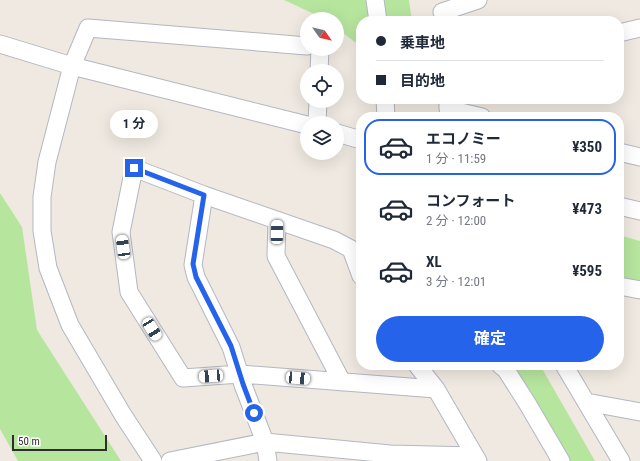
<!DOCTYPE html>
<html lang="ja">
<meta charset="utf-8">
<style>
:root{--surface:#fff;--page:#f6f6f7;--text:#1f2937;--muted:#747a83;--line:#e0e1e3;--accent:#2563eb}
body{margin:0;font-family:"Roboto Condensed","Noto Sans JP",sans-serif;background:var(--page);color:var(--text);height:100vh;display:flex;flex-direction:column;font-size:15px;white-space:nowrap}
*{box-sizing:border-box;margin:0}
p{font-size:13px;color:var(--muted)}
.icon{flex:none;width:22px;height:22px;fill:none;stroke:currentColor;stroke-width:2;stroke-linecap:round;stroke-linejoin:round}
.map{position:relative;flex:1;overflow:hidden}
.side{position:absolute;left:356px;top:112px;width:268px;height:258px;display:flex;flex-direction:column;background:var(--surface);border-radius:16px;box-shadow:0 4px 16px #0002}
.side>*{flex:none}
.hud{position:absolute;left:356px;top:16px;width:268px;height:88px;border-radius:16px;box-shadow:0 4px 16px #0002;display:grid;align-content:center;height:88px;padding:0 20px;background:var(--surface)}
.needle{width:26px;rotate:124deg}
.tools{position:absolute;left:300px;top:12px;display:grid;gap:8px}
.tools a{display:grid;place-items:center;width:44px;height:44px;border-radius:50%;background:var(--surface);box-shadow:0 4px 16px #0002;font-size:20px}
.scale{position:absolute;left:12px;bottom:10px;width:95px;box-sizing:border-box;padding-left:4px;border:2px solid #2e2e2e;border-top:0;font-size:11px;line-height:14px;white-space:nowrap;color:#2e2e2e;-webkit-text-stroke:3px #fff;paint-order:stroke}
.end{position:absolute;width:18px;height:18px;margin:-9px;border:5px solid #2563eb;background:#fff;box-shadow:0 0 0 2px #fff}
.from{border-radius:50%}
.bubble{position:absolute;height:28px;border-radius:14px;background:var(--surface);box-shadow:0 4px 16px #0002;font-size:13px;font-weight:700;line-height:28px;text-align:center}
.car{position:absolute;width:12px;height:24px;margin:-12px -6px;border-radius:5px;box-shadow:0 0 3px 1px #0007;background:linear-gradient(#fff 24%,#345 0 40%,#fff 0 76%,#345 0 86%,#fff 0)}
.hud b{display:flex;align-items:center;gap:14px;height:38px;font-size:15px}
.hud b+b{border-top:1px solid var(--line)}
.hud i{width:10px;height:10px;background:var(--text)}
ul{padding:7px 0 0;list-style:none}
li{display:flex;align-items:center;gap:12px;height:56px;margin:0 8px 6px;padding:0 12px;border:2px solid transparent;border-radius:16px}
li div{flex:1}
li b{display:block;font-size:15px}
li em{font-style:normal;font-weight:700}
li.selected{border-color:var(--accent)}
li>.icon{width:36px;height:36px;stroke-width:1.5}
.cta{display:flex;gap:8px;margin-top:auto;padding:8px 20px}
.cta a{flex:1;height:46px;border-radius:24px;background:var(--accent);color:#fff;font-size:16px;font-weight:700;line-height:46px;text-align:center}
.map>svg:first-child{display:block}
.green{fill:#b6e59e}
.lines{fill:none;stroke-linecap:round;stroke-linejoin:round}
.minor-casing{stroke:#b4b7c1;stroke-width:19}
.minor{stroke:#fff;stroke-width:17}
.route{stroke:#2563eb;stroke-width:5}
</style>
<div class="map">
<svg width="640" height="461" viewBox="0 0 640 461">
<rect width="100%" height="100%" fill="#efe9e1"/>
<path class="green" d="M 284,0 L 409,0 L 412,21 L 361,21 L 361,47 L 337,28 L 337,19 L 325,19 Z
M 0,193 L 22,227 L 37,330 L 121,461 L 18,461 L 0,429 Z
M 619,235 L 640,241 L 640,285 L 619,281 Z
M 510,365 L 540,365 L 595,461 L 565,461 Z"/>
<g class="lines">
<defs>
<path id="minor" d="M 375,0 L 378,21
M 442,12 L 478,0
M 619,33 L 640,28
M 0,44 L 72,66 L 307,125
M 319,71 L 320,49
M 385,99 L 386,117
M 448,99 L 448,109 L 482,117
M 317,123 L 318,101
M 337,133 L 361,140
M 619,152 L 640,157
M 204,195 L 134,168 L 121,232 L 129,292 L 183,378 L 240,374 L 436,389
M 619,206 L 640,211
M 277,220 L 276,256 L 342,382
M 619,286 L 640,290
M 417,365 L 436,389 L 478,461
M 500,365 L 506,370 L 527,403 L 561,461
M 564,365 L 621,461
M 586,402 L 640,412
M 153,461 L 123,415 L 70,325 L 48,268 L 42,231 L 42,197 L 47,162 L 72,66 L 88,28 L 307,46
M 170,461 L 265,442 L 390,454 L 475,456
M 268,461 L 265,442 L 243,385 L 231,347 L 196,277 L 193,265 L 204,195 L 334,240 L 351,249 L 361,276"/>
</defs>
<use href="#minor" class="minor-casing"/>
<use href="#minor" class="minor"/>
</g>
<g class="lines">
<path class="route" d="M 134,168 L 204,195 L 193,264 L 196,277 L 231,346 L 243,384 L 254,413"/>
</g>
</svg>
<div class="tools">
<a><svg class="needle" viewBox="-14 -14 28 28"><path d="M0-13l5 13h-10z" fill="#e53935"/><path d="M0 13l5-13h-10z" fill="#747a83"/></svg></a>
<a><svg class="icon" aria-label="locate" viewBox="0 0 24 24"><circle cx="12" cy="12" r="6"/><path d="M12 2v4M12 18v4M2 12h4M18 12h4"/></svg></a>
<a><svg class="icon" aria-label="layers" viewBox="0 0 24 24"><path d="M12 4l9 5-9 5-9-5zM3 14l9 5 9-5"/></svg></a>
</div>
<div class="scale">50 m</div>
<i class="end from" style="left:254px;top:413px"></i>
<i class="end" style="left:134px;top:168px"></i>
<div class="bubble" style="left:110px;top:110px;width:48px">1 分</div>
<i class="car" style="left:277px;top:232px;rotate:1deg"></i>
<i class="car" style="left:123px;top:247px;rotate:352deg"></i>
<i class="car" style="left:152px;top:329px;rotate:148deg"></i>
<i class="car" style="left:211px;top:376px;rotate:266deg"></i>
<i class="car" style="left:298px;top:378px;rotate:95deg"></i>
<div class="hud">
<b><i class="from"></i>乗車地</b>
<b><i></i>目的地</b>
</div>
<section class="side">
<ul>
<li class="selected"><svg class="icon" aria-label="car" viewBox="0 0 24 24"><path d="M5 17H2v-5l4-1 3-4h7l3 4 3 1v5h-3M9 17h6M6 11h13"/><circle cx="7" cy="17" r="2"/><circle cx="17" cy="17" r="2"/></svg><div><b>エコノミー</b><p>1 分 · 11:59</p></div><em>¥350</em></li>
<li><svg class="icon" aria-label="car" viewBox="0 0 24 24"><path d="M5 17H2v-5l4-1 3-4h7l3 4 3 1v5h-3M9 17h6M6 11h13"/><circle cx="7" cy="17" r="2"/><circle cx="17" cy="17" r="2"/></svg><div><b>コンフォート</b><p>2 分 · 12:00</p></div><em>¥473</em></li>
<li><svg class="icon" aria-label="car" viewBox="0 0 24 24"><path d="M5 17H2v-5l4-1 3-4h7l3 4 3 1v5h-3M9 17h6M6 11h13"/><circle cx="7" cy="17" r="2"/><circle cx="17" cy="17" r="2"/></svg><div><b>XL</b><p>3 分 · 12:01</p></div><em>¥595</em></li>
</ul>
<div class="cta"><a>確定</a></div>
</section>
</div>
